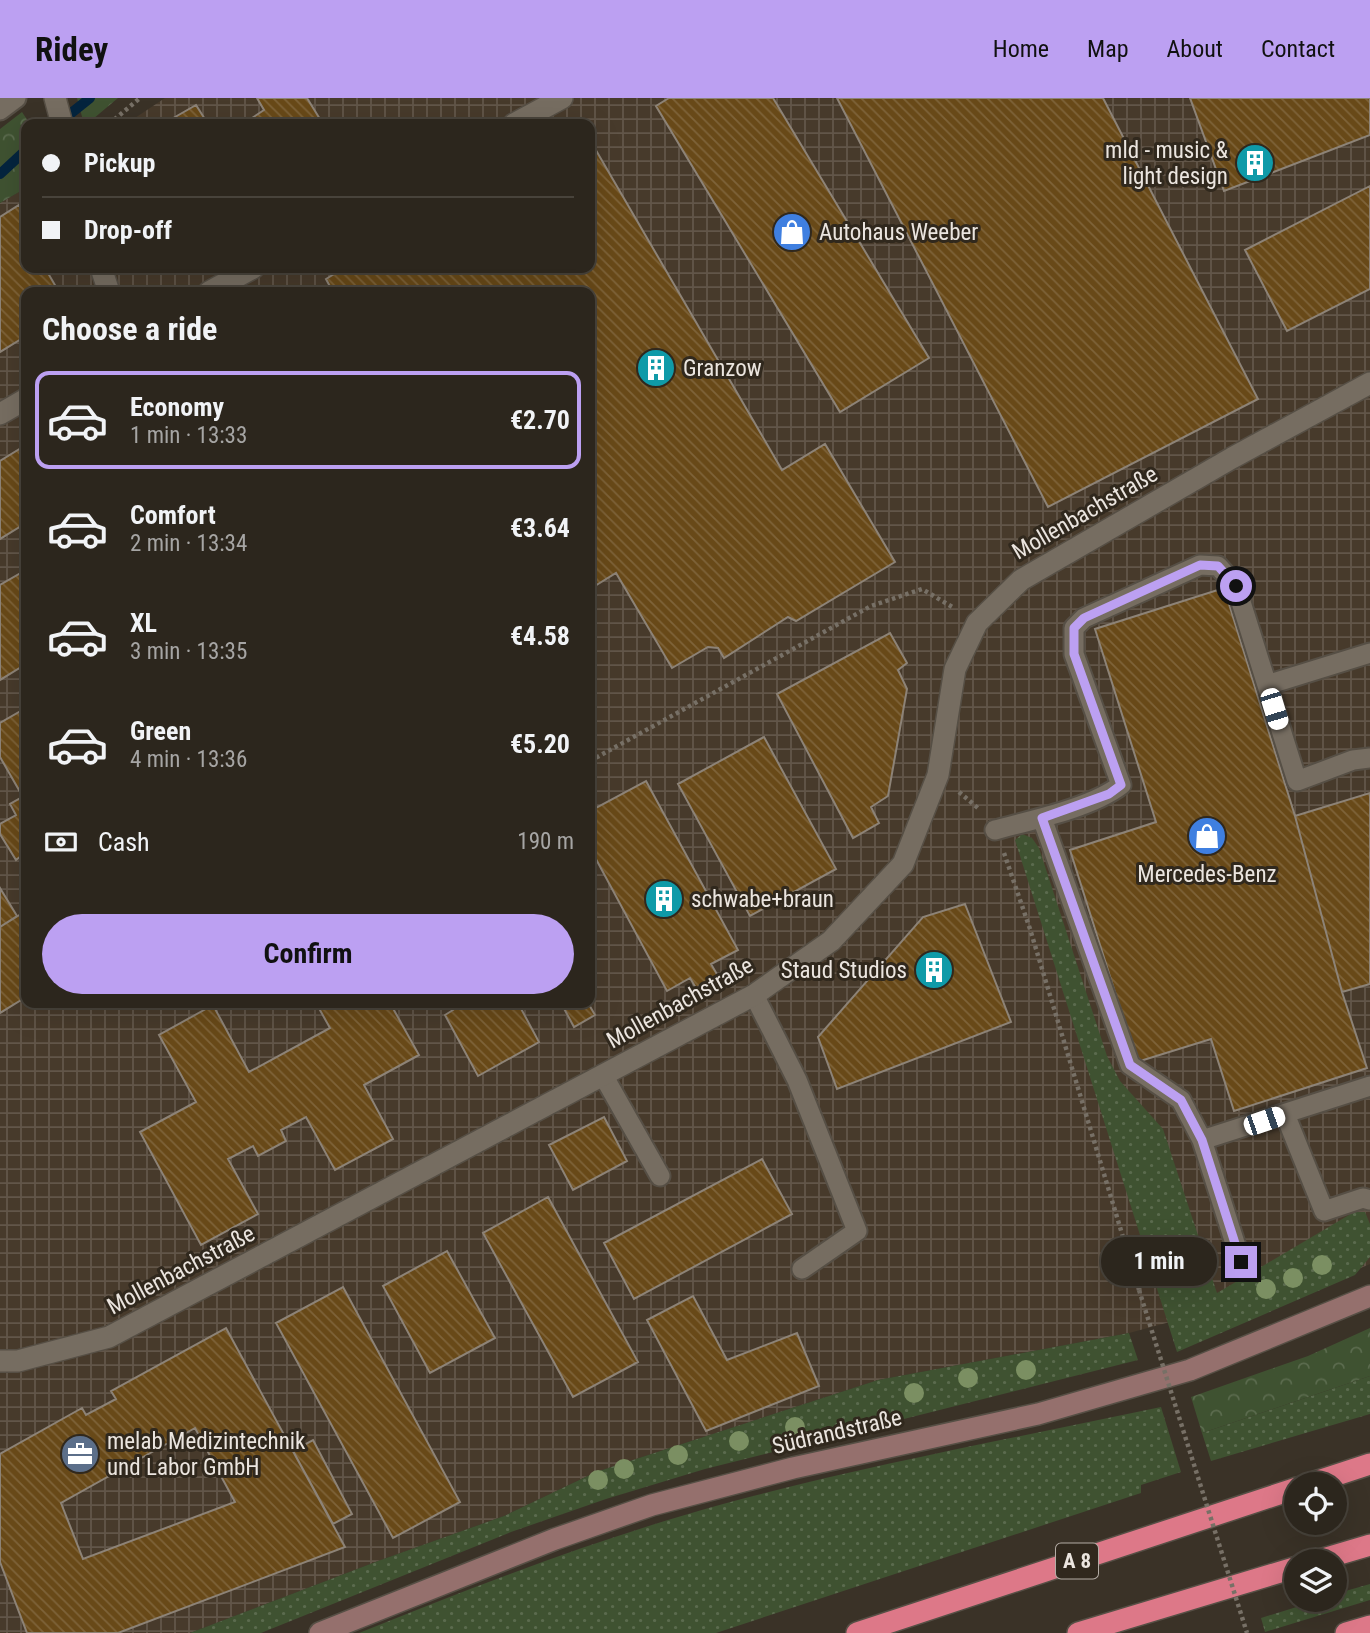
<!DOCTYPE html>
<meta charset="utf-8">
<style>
:root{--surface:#2c261d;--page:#342e26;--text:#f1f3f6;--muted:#a6a5a4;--line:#48433b;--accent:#bca0f2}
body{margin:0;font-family:"Roboto Condensed",sans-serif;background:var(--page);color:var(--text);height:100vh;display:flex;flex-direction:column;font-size:26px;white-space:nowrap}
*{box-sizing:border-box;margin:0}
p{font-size:23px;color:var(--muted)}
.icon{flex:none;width:38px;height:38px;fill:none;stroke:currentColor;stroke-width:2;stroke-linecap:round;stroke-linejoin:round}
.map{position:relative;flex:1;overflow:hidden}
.details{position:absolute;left:21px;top:189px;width:574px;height:721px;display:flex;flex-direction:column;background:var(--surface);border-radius:14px;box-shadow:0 7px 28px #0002,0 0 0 2px var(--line)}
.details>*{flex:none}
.hud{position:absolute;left:21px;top:21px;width:574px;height:154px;border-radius:14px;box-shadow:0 7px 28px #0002,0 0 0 2px var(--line);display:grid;align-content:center;height:154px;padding:0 21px;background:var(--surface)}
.controls{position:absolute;left:1284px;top:1374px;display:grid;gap:14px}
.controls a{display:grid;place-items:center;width:63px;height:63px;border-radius:50%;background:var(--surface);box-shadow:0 7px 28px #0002,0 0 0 2px var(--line);font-size:35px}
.end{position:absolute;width:32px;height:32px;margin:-16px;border:9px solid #bca0f2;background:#111;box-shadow:0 0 0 4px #111}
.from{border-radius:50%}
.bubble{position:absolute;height:49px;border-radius:24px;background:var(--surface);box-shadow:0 7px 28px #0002,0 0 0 2px var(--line);font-size:23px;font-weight:700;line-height:49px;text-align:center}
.car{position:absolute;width:21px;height:42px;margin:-21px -10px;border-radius:9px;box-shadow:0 0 5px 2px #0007;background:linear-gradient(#fff 24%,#345 0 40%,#fff 0 76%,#345 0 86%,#fff 0)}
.hud b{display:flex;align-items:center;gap:24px;height:66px;font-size:26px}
.hud b+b{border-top:2px solid var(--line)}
.hud i{width:18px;height:18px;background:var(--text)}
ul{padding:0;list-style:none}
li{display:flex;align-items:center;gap:21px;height:98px;margin:0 14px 10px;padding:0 7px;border:4px solid transparent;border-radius:14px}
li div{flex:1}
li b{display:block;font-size:26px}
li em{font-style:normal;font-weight:700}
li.active{border-color:var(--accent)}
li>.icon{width:63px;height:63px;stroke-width:1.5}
h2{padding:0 21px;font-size:32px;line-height:84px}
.pay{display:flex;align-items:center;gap:18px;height:77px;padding:0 21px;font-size:26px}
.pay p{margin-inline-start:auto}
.primary-button{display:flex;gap:14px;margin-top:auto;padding:14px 21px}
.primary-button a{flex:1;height:80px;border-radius:42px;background:var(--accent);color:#111;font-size:28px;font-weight:700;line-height:80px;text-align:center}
header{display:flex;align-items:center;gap:42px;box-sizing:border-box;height:98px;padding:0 35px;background:var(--accent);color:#111}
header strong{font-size:33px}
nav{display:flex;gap:38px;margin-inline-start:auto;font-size:24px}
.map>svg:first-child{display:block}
.industrial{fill:url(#industrial-grid);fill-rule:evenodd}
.grass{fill:url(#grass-dots)}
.forest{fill:url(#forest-crowns)}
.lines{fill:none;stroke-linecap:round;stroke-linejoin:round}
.stream{stroke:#04243e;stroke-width:10}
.building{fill:url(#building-back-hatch);stroke:#8d8377;stroke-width:2;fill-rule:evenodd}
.service-casing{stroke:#564f45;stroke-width:23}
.minor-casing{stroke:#564f45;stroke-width:24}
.secondary-casing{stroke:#564f45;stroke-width:24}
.motorway-casing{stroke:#564f45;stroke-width:24}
.path{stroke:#777066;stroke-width:4.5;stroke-dasharray:3.5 3.5;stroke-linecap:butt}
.service{stroke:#766d61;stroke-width:19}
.minor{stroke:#766d61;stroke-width:21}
.secondary{stroke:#95706d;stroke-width:21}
.motorway{stroke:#dd7888;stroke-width:21}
.path-bridge{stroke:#777066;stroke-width:4.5;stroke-dasharray:3.5 3.5;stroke-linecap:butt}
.tree{fill:#7b8f62}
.route{stroke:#bca0f2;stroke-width:9}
.labels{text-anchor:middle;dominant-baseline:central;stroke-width:6;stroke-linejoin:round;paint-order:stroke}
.shield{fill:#30281d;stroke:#b3aca5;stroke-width:2}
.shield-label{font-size:21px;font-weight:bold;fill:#ebe5df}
.poi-label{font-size:23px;fill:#ebe5df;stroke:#30281d;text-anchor:start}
.street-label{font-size:23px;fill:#ebe5df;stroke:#30281d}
</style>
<header>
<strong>Ridey</strong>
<nav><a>Home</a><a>Map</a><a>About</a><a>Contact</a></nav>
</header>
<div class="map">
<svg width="1370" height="1535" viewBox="0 0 1370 1535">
<defs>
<pattern id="industrial-grid" width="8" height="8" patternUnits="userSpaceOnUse" patternTransform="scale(1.75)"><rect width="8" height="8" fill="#473a2b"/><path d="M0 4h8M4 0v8" fill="none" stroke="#625649"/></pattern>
<pattern id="grass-dots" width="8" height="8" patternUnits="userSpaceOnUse" patternTransform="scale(1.75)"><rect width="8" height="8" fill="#3f5231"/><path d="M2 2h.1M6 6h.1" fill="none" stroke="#5b6b4e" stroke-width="1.8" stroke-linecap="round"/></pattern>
<pattern id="forest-crowns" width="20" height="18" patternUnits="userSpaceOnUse" patternTransform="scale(1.75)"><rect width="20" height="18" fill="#3f5231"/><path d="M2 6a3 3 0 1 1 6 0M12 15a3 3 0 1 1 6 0" fill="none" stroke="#5b6b4e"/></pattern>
<pattern id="building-back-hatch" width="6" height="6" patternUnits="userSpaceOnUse" patternTransform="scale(1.75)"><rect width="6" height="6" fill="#684918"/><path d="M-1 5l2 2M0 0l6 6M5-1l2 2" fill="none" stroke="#7e6339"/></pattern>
</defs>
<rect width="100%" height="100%" fill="#3a3227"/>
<path class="industrial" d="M 165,0 L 1370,0 L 1370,1166 L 1178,1248 L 1170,1224 L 1129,1235 L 878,1282 L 596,1374 L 504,1418 L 378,1463 L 190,1535 L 0,1535 L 0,105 L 26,90 L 26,170 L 590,170 L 590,26 L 126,26 ZM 26,194 L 590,194 L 590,905 L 26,905 Z"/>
<path class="grass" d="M 1022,736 L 1032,740 L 1039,750 L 1107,958 L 1120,983 L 1163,1031 L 1217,1195 L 1354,1114 L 1365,1114 L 1370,1126 L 1370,1159 L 1355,1177 L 1177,1254 L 1015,742 Z
M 1129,1235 L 1138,1262 L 705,1371 L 606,1401 L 511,1434 L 261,1535 L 190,1535 L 378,1463 L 504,1418 L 596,1374 L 878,1282 Z
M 1370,1278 L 1370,1316 L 1211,1363 L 1202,1335 Z
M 1161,1309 L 1181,1374 L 1141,1387 L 1141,1395 L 716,1535 L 359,1535 C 478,1487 599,1440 723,1406 C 867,1367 1015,1340 1161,1309 Z
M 1370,1486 L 1370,1502 L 1265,1534 L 1261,1520 L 1319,1502 L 1335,1502 L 1335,1496 Z"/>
<path class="forest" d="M 77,0 L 118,0 L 87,26 L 84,26 Z
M 22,14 L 30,26 L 26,26 L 26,90 L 0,105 L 0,31 Z
M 1370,1230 L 1370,1278 L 1202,1335 L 1191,1299 L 1308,1258 Z"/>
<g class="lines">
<path class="stream" d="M 60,24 L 90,0
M 0,76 L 26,52"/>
</g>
<path class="building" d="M 257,0 L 307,0 L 323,26 L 243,26 L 264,12 Z
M 669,0 L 773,0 L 929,260 L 840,314 L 656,8 Z
M 837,0 L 1103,0 L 1258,301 L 1048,409 Z
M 1190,0 L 1370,0 L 1370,37 L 1224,93 Z
M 196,7 L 208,26 L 163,26 Z
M 590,42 L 782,372 L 825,346 L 895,464 L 796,523 L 788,519 L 724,560 L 718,550 L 708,549 L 672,570 L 616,475 L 590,491 L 590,194 L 333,194 L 326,181 L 344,170 L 590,170 Z
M 1370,88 L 1370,191 L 1287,233 L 1245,152 Z
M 19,107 L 26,118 L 26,170 L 45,170 L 59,194 L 26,194 L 26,238 L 0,254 L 0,119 Z
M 26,347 L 26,425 L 0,441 L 0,363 Z
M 26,472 L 26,566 L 0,582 L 0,487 Z
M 1224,490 L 1295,718 L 1342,894 L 1367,970 L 1234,1013 L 1211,941 L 1137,964 L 1070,752 L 1156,724 L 1095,531 Z
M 890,535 L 907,565 L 898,572 L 907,591 L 888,698 L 871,709 L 879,725 L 853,740 L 777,596 Z
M 26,610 L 26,697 L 23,699 L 0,659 L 0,625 Z
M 764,639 L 836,771 L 750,818 L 678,686 Z
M 646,683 L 738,852 L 711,866 L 718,878 L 696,890 L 690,880 L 667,893 L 590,750 L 590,713 Z
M 1370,695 L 1370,886 L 1342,894 L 1295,718 Z
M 26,697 L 26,754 L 16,762 L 0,736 L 0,726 L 16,717 L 10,706 Z
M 0,790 L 17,818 L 0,829 Z
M 965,806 L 1011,924 L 837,991 L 818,939 L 923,819 Z
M 26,813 L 26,899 L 0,915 L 0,829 Z
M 316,905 L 390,905 L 419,957 L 364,987 L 393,1041 L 335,1072 L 306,1019 L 281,1032 L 286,1043 L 258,1058 L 253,1048 L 228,1061 L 258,1116 L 201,1147 L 140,1034 L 196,1004 L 159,937 L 213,907 L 249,974 L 330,930 Z
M 449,905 L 518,905 L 539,944 L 478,978 L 445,917 L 453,912 Z
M 561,905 L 588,905 L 595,917 L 574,929 Z
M 604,1019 L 627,1063 L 573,1092 L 549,1047 Z
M 762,1061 L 792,1116 L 634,1201 L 604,1145 Z
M 548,1099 L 638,1264 L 573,1299 L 483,1135 Z
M 447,1153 L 495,1240 L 430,1275 L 383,1188 Z
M 343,1189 L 460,1404 L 393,1440 L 276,1225 Z
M 693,1198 L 727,1262 L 797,1235 L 819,1288 L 706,1333 L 647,1222 Z
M 226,1230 L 345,1449 L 118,1535 L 27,1535 L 0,1464 L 0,1356 L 82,1310 L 86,1317 L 116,1301 L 111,1293 ZM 195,1330 L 235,1404 L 83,1461 L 61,1405 Z
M 313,1342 L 352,1416 L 333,1426 L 293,1353 Z"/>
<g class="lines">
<defs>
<path id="service" d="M 0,12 L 16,0
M 1267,587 L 1370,555
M 1042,720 L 1130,967 L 1181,1002 L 1202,1042 L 1370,988
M 995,732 C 1032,722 1091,710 1121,687 L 1074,556 L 1074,530 L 1084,520 L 1200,467 L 1218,468 L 1236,488 L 1297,683 L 1353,662 L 1370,660
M 754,897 L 797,982 L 857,1133 L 802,1171
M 603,977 L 660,1078
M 1285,1016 L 1324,1113 L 1363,1100 L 1370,1102
M 1202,1042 L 1241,1164"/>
<path id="minor" d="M 55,0 L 62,26
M 514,26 L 562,0
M 101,170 L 109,194
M 209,194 L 253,170
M 0,316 L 26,301
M 0,1263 L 18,1263 L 109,1239 L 754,897 L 831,843 L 903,766 L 938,677 L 955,571 L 977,525 L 1021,482 L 1232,360 L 1370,285"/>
<path id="secondary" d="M 320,1535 L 555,1441 L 652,1407 L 793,1370 L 1038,1316 L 1190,1272 L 1370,1198"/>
<path id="motorway" d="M 1309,1386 L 1370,1366
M 1316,1463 L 1370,1447
M 857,1535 L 1297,1390
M 1078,1535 L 1297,1469
M 1346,1535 L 1370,1528"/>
</defs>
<use href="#service" class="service-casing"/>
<use href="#minor" class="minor-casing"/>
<use href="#secondary" class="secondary-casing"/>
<use href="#motorway" class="motorway-casing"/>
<path class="path" d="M 109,26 L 140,0
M 590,663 L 871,508 L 922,491 L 954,510
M 959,694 L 979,711
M 1004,755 L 1030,831 L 1139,1192"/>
<use href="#service" class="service"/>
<use href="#minor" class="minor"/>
<use href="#secondary" class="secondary"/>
<use href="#motorway" class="motorway"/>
<path class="path-bridge" d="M 1139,1192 L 1247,1535"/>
</g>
<g class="tree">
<circle cx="1322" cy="1167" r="10"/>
<circle cx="1293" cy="1180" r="10"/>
<circle cx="1266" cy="1191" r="10"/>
<circle cx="1026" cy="1272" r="10"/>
<circle cx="968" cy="1280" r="10"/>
<circle cx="914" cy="1295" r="10"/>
<circle cx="795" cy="1329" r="10"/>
<circle cx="739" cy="1343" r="10"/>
<circle cx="678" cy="1357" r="10"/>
<circle cx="624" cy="1371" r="10"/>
<circle cx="598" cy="1382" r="10"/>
</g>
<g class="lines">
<path class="route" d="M 1236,488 L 1218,468 L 1200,467 L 1084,520 L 1074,530 L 1074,556 L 1121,687 L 1109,696 L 1042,720 L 1130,967 L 1181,1002 L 1202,1042 L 1241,1164"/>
</g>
<defs>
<symbol id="building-disc" viewBox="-11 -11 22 22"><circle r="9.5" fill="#0f9aa8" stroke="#30281d"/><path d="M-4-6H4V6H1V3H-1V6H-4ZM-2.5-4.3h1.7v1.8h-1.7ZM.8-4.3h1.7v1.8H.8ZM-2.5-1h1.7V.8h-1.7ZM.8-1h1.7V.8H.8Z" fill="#fff"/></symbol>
<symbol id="shop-disc" viewBox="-11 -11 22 22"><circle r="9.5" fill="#3f7fe0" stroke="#30281d"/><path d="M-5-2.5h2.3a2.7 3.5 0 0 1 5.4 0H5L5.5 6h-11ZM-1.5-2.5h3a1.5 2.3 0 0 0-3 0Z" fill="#fff"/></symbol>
<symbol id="office-disc" viewBox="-11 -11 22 22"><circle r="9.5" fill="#5c6f8a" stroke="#30281d"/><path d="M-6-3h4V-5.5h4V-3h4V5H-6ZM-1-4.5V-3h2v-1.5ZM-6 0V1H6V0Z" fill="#fff"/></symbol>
</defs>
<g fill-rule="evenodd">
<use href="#building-disc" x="1233" y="43" width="44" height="44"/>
<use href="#shop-disc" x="770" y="112" width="44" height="44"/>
<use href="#building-disc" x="634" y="248" width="44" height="44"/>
<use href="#shop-disc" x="1185" y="716" width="44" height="44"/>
<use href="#building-disc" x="642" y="779" width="44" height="44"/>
<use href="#building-disc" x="912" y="850" width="44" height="44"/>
<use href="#office-disc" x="58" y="1334" width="44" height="44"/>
</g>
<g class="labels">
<rect class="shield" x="1056" y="1445.5" width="42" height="35" rx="5"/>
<g class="shield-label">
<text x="1077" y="1463">A 8</text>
</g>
<g class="poi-label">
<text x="1228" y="52" text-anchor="end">mld - music &amp;<tspan x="1228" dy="26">light design</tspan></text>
<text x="819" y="134">Autohaus Weeber</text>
<text x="683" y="270">Granzow</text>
<text x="1207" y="776" text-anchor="middle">Mercedes-Benz</text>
<text x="691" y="801">schwabe+braun</text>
<text x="907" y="872" text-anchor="end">Staud Studios</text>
<text x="107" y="1343">melab Medizintechnik<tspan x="107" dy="26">und Labor GmbH</tspan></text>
</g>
<g class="street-label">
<text transform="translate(1085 415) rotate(-30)">Mollenbachstraße</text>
<text transform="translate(680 905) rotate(-29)">Mollenbachstraße</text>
<text transform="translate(181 1172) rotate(-28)">Mollenbachstraße</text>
<text transform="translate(837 1334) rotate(-13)">Südrandstraße</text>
</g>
</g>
</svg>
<div class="controls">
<a><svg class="icon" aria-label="locate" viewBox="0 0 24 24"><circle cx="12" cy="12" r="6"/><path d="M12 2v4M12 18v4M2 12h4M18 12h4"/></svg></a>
<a><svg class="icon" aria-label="layers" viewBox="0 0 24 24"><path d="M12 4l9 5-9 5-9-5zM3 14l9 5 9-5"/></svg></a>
</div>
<i class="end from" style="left:1236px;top:488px"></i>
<i class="end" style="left:1241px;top:1164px"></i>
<div class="bubble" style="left:1101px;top:1139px;width:116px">1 min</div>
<i class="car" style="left:1274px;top:611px;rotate:163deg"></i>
<i class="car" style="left:1264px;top:1023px;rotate:71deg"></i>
<div class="hud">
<b><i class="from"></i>Pickup</b>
<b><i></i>Drop-off</b>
</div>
<section class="details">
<h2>Choose a ride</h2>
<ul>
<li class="active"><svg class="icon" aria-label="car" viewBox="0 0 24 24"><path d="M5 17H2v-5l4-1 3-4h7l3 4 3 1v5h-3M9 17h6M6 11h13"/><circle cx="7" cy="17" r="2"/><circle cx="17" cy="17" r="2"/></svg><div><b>Economy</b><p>1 min · 13:33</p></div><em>€2.70</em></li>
<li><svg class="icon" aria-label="car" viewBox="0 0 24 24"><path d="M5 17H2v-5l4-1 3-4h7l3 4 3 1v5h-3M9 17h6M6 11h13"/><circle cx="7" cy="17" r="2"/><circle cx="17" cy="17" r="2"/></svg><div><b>Comfort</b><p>2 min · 13:34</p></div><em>€3.64</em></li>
<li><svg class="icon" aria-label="car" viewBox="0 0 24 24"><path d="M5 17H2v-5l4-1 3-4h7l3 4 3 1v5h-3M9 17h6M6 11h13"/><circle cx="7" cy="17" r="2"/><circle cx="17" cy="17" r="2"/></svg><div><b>XL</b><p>3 min · 13:35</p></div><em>€4.58</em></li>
<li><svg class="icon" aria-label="car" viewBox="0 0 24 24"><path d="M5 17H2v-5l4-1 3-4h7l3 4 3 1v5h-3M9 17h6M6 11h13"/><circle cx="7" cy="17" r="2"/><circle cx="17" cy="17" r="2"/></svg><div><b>Green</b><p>4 min · 13:36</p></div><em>€5.20</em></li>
</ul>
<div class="pay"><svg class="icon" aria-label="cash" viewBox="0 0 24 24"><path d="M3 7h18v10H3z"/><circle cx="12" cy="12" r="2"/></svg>Cash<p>190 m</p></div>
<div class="primary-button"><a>Confirm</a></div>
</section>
</div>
